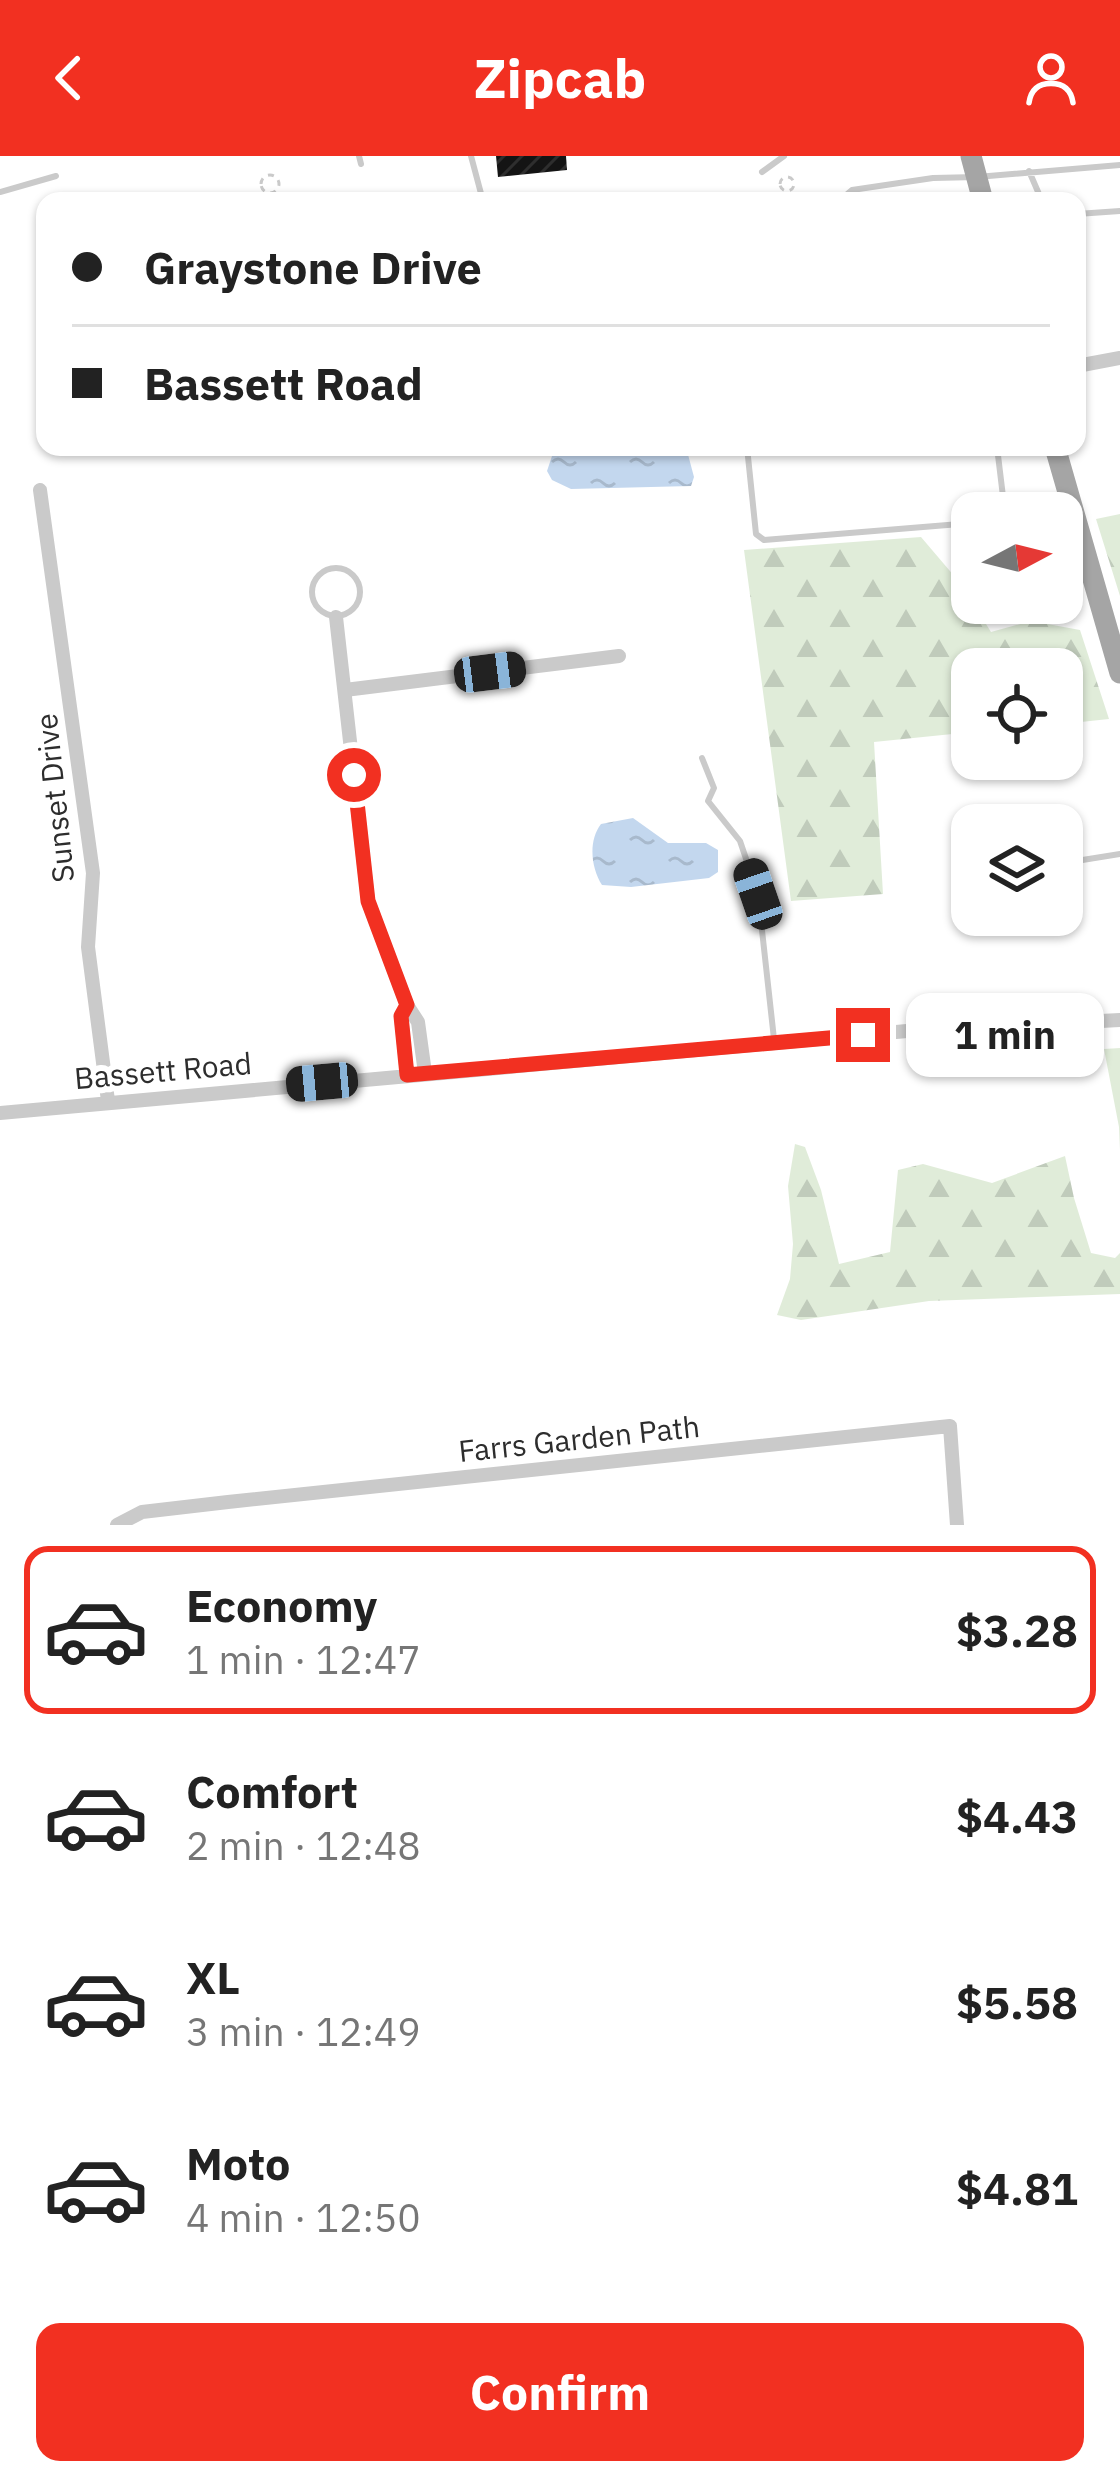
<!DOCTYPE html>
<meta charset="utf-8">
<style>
:root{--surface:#fff;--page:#f6f6f6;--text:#222;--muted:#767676;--line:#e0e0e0;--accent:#f23021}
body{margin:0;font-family:"IBM Plex Sans",sans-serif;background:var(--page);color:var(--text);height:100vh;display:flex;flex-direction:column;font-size:45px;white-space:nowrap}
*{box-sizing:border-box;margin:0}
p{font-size:39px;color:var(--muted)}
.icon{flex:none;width:66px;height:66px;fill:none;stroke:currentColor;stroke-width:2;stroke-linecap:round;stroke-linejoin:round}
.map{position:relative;height:1369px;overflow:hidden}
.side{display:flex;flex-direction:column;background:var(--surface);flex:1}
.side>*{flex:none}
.banner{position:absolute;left:36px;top:36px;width:1050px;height:264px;border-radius:24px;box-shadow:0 3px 9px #0004;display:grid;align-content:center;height:264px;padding:0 36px;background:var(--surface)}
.needle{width:78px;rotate:83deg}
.buttons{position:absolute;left:951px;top:336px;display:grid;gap:24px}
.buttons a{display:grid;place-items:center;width:132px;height:132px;border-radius:24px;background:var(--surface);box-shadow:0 3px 9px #0004;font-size:60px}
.end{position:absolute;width:54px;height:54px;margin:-27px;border:15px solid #f23021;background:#fff;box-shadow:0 0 0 6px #fff}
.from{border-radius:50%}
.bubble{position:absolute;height:84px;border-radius:24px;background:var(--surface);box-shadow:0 3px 9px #0004;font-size:39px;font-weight:800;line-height:84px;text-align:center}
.car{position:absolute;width:36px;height:72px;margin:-36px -18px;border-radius:15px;box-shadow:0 0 9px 3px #0007;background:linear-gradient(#222 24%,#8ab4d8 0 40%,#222 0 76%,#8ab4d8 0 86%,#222 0)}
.banner b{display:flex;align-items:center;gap:42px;height:114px;font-size:45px}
.banner b+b{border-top:3px solid var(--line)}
.banner i{width:30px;height:30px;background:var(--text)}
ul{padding:21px 0 0;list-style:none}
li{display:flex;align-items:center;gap:36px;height:168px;margin:0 24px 18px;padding:0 12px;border:6px solid transparent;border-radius:24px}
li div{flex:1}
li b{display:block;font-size:45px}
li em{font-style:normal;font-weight:800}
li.on{border-color:var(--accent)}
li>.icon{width:108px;height:108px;stroke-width:1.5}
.action{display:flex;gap:24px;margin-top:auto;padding:24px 36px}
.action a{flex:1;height:138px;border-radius:24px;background:var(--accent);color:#fff;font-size:48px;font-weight:800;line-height:138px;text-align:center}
header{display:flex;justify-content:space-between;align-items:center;height:156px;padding:0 36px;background:var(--accent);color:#fff;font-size:54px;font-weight:800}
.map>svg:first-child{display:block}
.forest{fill:url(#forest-firs)}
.water{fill:url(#water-ripples)}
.building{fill:url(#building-hatch)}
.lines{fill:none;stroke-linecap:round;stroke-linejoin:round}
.path{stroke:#cacaca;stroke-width:3;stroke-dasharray:6 6;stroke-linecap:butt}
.lane{stroke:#cacaca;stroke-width:6}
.street{stroke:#cacaca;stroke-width:14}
.primary{stroke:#a5a5a5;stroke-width:21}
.route{stroke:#f23021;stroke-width:15}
.labels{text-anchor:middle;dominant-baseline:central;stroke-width:12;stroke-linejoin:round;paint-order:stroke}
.street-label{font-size:30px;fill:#2d2d2d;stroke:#fff}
</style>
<header><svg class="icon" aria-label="back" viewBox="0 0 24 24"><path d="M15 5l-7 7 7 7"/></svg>Zipcab<svg class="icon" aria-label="person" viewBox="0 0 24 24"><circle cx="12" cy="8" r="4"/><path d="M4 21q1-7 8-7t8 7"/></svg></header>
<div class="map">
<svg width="1120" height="1369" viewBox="0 0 1120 1369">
<defs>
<pattern id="forest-firs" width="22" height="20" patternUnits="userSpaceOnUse" patternTransform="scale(3)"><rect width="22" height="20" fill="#e0ecd9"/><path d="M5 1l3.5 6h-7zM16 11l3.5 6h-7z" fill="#c0cbbb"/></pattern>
<pattern id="water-ripples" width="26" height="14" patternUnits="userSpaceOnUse" patternTransform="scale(3)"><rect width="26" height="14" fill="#c3d7ee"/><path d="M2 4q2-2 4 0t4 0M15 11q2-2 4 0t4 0" fill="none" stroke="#a8b9cc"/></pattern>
<pattern id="building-hatch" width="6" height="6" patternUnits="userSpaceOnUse" patternTransform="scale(3)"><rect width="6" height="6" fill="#141414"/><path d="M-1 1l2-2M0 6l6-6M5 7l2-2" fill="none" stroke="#2e2e2e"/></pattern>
</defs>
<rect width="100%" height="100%" fill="#fff"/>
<path class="forest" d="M 1120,358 L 1120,440 L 1096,363 Z
M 921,381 L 961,428 L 991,476 L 1031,465 L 1080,474 L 1109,563 L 1062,568 L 1062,513 L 972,513 L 972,576 L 874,586 L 883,738 L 791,745 L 744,394 Z
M 1120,892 L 1120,994 L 1119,971 L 1104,893 Z
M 795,988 L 805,991 L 821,1034 L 839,1108 L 890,1096 L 898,1014 L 923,1008 L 992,1027 L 1065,1000 L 1074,1042 L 1091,1097 L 1115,1102 L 1120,1097 L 1120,1138 L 929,1145 L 801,1164 L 777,1159 L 790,1123 L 793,1088 L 788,1030 Z"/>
<path class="water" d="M 555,291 L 686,291 L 694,321 L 691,330 L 571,333 L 552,324 L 547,315 Z
M 633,662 L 668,687 L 706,687 L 718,694 L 718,716 L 709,722 L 631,731 L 602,729 C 591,712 588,685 601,668 Z"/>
<path class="building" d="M 496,0 L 566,0 L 567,14 L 498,21 Z"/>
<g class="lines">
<path class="path" d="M261 28a9 9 0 1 1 18 0a9 9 0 1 1-18 0Z
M780 28a7 7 0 1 1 14 0a7 7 0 1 1-14 0Z"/>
<path class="lane" d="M 359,0 L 361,8
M 471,0 L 483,45
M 1029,15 L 1042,45
M 762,16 L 784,0
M 0,36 L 56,20
M 839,45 L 852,34 L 933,22 L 977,21 L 1120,9
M 1077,58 L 1120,55
M 747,291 L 756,378 L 764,384 L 972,367
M 997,291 L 1005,357
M312 436a24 24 0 1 1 48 0a24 24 0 1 1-48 0Z
M 702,602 L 714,632 L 708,645 L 740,685 L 758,738 L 774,883
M 1070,706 L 1120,698"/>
<path class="street" d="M 1077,210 L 1120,202
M 40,334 L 93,717 L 88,791 L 108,945
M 336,461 L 368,745 L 407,849 L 418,866 L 425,917
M 345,534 L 619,500
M 407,919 L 401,860 L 407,849
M 0,957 L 907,875 L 1120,864
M 117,1369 L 142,1356 L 228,1346 L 950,1270 L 957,1369"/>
<path class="primary" d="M 971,0 L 983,45
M 1055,291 L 1120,517"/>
</g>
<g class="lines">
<path class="route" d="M 354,619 L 368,745 L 407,849 L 401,860 L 407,919 L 863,879"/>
</g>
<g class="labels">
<g class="street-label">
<text transform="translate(54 642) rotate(-96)">Sunset Drive</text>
<text transform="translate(163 914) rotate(-5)">Bassett Road</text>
<text transform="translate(579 1282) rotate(-6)">Farrs Garden Path</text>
</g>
</g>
</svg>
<div class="buttons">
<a><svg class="needle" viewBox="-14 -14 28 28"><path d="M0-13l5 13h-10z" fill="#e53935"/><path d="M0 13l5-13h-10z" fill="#767676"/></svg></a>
<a><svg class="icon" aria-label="locate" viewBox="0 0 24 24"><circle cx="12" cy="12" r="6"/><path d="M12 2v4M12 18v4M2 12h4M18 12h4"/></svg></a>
<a><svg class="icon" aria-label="layers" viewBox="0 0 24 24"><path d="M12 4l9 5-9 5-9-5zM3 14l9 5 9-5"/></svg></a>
</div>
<i class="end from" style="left:354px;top:619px"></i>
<i class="end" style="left:863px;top:879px"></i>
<div class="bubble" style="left:906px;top:837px;width:198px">1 min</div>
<i class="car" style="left:490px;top:516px;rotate:83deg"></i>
<i class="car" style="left:758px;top:738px;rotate:341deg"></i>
<i class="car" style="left:322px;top:926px;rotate:265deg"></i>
<div class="banner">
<b><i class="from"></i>Graystone Drive</b>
<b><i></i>Bassett Road</b>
</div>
</div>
<section class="side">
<ul>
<li class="on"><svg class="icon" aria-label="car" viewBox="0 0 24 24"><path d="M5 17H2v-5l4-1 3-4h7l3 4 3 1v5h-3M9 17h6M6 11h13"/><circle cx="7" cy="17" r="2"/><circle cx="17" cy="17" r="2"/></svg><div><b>Economy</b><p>1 min · 12:47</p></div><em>$3.28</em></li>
<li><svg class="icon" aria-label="car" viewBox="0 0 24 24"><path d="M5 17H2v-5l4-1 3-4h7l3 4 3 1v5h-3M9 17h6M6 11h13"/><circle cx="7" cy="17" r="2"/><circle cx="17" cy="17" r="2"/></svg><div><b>Comfort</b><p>2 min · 12:48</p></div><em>$4.43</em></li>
<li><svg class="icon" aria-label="car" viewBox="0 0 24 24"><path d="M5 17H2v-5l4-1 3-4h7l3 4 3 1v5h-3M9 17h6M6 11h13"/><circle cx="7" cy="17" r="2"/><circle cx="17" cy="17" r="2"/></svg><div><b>XL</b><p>3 min · 12:49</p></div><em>$5.58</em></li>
<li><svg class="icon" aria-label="car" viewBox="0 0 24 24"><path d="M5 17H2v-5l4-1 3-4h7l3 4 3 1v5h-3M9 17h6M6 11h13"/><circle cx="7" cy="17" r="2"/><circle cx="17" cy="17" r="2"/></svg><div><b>Moto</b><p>4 min · 12:50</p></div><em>$4.81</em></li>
</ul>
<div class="action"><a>Confirm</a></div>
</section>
